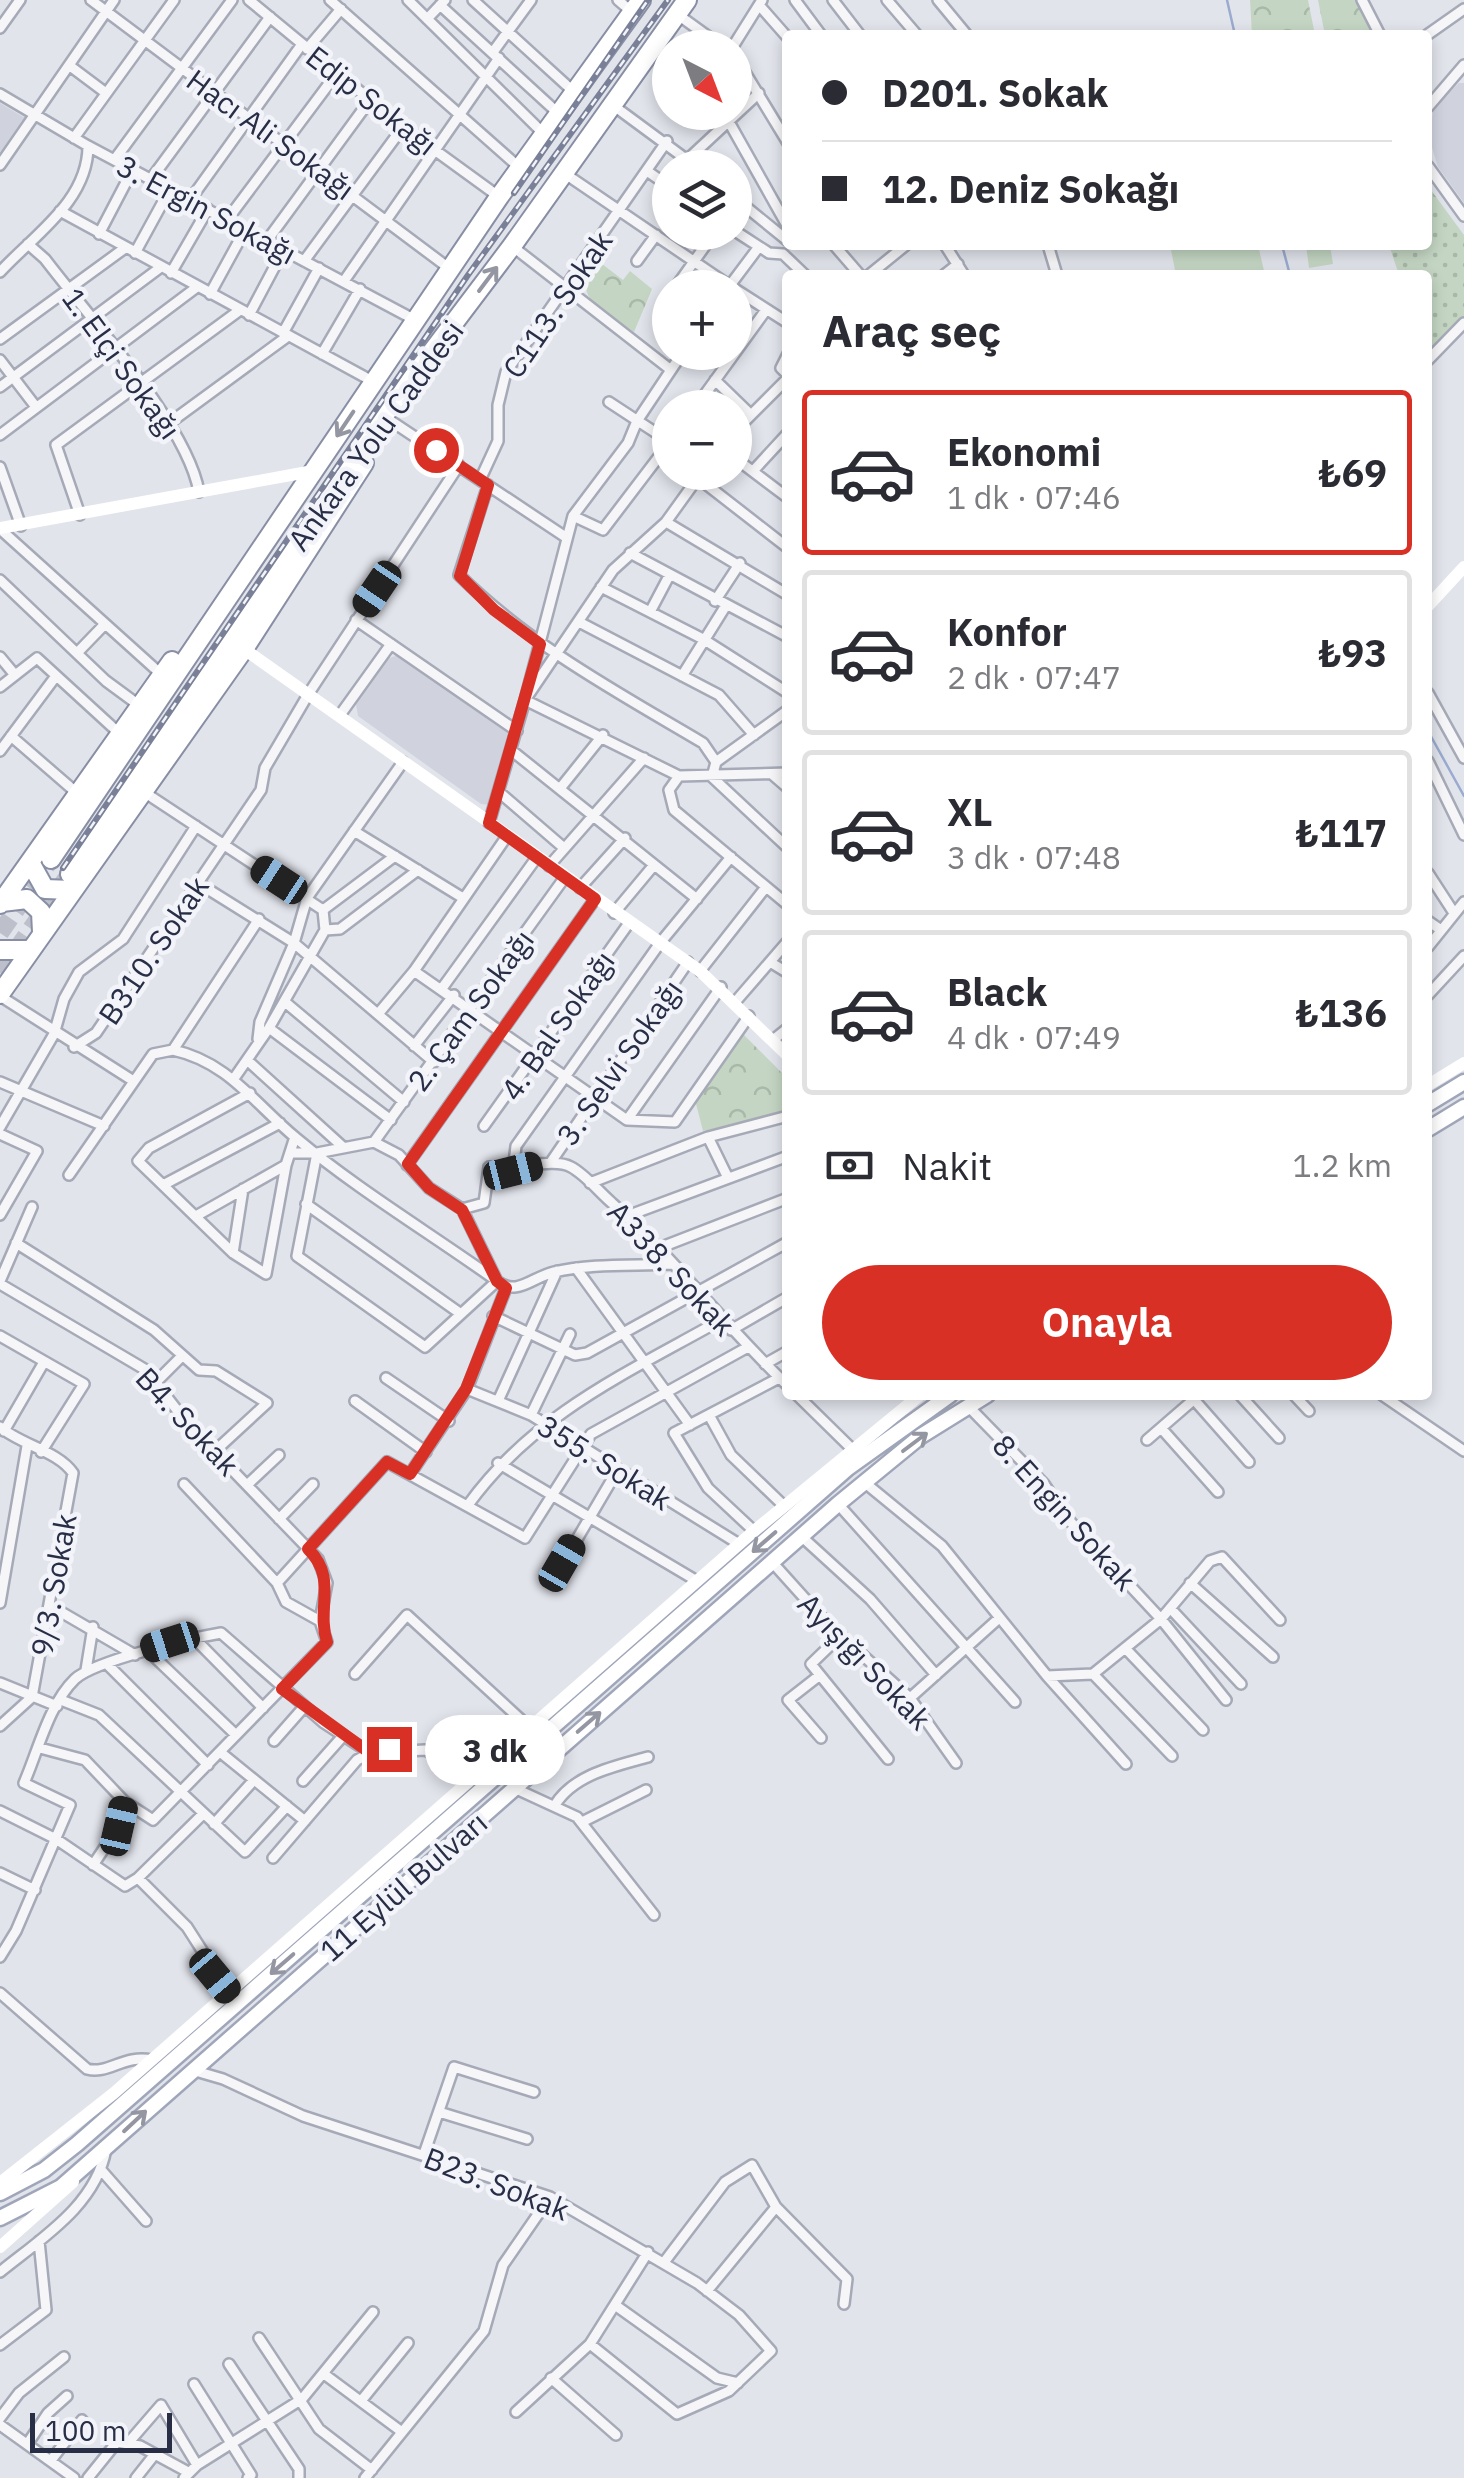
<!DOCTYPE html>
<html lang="tr">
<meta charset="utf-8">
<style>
:root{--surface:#fff;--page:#f2f2f3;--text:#2b2b33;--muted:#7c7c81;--line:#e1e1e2;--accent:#d93025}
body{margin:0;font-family:"IBM Plex Sans",sans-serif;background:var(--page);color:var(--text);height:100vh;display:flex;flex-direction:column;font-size:38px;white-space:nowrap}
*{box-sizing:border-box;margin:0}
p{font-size:32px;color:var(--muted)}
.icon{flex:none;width:55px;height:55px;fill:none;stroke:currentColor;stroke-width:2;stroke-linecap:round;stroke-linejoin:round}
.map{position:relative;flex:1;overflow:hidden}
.sheet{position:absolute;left:782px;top:270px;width:650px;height:1130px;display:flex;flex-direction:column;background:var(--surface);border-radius:10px;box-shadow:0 5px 15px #0003}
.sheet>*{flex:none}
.top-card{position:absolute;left:782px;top:30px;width:650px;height:220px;border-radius:10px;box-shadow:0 5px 15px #0003;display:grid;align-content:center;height:220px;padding:0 40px;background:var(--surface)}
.needle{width:65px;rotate:138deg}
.buttons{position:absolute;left:652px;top:30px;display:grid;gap:20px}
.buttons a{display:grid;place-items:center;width:100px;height:100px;border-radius:50%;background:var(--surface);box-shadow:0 5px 15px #0003;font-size:50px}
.scale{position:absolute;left:30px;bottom:25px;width:142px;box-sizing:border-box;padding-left:10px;border:5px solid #282e46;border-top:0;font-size:28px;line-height:35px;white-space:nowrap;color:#282e46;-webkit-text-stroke:8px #f2f4f9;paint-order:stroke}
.end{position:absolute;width:45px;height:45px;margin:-22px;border:12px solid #d93025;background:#fff;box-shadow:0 0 0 5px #fff}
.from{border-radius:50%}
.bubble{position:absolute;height:70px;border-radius:35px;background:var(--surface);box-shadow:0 5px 15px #0003;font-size:32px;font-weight:700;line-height:70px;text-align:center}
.car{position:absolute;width:30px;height:60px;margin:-30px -15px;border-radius:12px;box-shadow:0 0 8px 2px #0007;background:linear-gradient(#222 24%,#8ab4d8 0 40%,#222 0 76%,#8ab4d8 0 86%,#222 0)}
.top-card b{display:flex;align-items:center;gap:35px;height:95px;font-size:38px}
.top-card b+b{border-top:2px solid var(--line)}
.top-card i{width:25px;height:25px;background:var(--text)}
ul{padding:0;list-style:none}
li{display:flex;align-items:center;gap:30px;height:165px;margin:0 20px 15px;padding:0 20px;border:5px solid var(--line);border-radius:10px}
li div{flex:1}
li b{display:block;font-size:38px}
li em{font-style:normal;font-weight:700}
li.current{border-color:var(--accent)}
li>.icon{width:90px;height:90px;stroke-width:1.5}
h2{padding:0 40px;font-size:45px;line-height:120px}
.pay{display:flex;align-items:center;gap:25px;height:110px;padding:0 40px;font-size:38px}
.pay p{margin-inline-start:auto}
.cta{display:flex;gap:20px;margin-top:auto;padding:20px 40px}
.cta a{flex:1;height:115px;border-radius:60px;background:var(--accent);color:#fff;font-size:40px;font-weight:700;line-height:115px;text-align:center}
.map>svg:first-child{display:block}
.built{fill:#d0d3de}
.grass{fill:url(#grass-dots)}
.park{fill:url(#park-crowns)}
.pitch{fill:#c4d6c3}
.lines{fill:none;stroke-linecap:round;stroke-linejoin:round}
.stream{stroke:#9aabcf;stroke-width:2.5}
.highway-tunnel{stroke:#bdc0cb;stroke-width:18;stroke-dasharray:18 9;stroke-linecap:butt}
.street-casing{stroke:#a6aab7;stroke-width:14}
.primary-casing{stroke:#a0a6b9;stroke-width:19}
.highway-casing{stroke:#888ea4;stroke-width:22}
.street{stroke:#f6f6f9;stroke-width:9}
.secondary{stroke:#fff;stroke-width:12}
.primary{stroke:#fff;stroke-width:14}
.highway{stroke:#fff;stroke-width:18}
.rail-casing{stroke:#7a8097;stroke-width:6}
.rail{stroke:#f2f4f9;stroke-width:2.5;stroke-dasharray:8;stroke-linecap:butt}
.oneway{stroke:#9496a2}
.route{stroke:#d93025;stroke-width:12}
.labels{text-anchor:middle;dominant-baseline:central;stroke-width:9;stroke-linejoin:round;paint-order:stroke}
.street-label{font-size:30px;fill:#282e46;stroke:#f2f4f9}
</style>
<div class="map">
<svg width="1464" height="2478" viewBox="0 0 1464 2478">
<defs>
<pattern id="grass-dots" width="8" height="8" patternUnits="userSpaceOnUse" patternTransform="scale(2.5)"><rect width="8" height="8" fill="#c4d6c3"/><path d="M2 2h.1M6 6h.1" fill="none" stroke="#a8b8a9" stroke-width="1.8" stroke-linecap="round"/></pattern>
<pattern id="park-crowns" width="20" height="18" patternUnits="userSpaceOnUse" patternTransform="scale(2.5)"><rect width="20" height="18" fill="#c4d6c3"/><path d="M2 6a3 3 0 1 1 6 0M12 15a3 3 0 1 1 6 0" fill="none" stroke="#a8b8a9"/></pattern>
</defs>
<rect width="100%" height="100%" fill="#e2e4ec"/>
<path class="built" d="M 1459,83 L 1464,83 L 1464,203 L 1438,167 L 1430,141 L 1433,108 Z
M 0,103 L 30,121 L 0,156 Z
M 398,655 L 509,734 L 489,805 L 481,804 L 358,716 L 356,704 L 387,659 Z"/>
<path class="grass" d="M 1428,186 L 1464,235 L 1464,318 L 1428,356 L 1428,275 L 1399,275 L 1389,245 L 1428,245 Z"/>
<path class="park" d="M 1250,0 L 1308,0 L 1315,35 L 1252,35 Z
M 1318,0 L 1358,0 L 1376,35 L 1325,35 Z
M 597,260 L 623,280 L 630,271 L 652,289 L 634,332 C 604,309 567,299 597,260 Z
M 742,1033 L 787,1078 L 787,1112 L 703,1131 L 695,1100 Z"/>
<path class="pitch" d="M 1170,245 L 1258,245 L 1265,275 L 1176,275 Z
M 1306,245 L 1330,245 L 1333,264 L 1309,268 Z"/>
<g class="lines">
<path class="stream" d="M 1227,0 L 1235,35
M 1282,245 L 1290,275
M 1428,731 L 1464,796"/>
<path class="highway-tunnel" d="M 0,933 L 51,859
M 0,973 L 66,879"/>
<defs>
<path id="street" d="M 91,0 L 450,269
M 249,0 L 403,127 L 498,196
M 330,0 L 520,168
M 408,0 L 544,134
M 473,0 L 574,92
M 618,0 L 632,12
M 795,0 L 821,35
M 833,0 L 860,35
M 887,0 L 917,35
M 938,0 L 967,35
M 1362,0 L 1380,35
M 440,5 L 559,114
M 759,5 L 788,38
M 677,14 L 724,48
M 427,19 L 445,0
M 0,28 L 20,0
M 1427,35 L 1464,9
M 732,48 L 762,0
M 307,49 L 341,9
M 493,52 L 531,0
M 735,56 L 788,143
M 70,66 L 106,93
M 0,94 L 88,146 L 415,320
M 614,106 L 698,168
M 1428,107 L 1464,65
M 729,122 L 788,227
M 74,138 L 174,0
M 115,159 L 232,0
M 688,159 L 759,93
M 0,165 L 114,0
M 1428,166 L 1464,216
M 647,171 L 670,187
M 564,173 L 733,288
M 151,179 L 270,17
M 735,198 L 788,241
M 190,200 L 302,44
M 60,211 L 374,382
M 227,220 L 337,73
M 735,231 L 769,253 L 783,254 L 805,275
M 99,234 L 133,169
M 266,242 L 370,100
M 28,244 L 45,259 C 89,317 188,426 199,492
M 834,245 L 860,275
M 945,245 L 964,275
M 1048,245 L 1057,275
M 512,246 L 671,370
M 135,253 L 170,189
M 304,261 L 403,127
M 637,261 L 656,235
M 0,272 C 34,235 88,201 88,146
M 171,273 L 208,209
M 869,275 L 906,245
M 944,275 L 958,264
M 344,281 L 499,58
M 675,288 L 715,232
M 728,288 L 758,248
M 735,289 L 788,323
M 210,294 L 245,230
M 249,315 L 283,251
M 283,333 L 319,268
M 0,339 L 125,248
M 683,352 L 637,421 L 628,443 L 573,516 L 525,700 L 679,776 L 788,773
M 322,354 L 360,289
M 788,354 L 781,368 L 788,375
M 0,360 L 36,407
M 1428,360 L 1464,323
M 715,380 L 749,413
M 0,387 L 161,267
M 609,402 L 670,442
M 695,408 L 766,310
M 391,421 L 564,536
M 168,424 L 288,336
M 735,431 L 788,378
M 0,435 L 197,287
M 735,458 L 788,498
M 0,467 L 21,526
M 753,471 L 788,433
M 698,478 L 788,548
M 480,480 L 498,441 L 498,405 L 506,372 L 667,141
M 488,485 L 459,575 C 531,646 617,692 703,743 L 716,762
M 80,515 L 56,445 L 240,310
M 573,516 L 603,530 L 670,442
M 666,522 L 788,595
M 0,529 L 162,675
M 630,553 L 788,637
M 0,580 L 106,681 L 140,706
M 601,587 L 703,639 L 788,693
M 715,601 L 740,563
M 650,612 L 669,576
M 356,620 L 517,731
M 579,622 L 719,695 L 754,735
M 77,653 L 105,624
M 0,657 L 15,675
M 682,676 L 725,607
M 0,687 L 37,658 L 120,734
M 1428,693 L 1464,758
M 788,710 L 716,762 L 712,777 L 788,848
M 340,715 L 391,644
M 11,736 L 78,794
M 511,750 L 697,899
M 0,751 L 56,676
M 1428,761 L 1464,835
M 773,775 L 788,788
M 679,776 L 669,790 L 674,810 L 788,905
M 562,786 L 603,735
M 144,792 L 323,910 L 325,930
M 499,792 L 564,848
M 489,823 L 525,700 L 613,570 L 666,522 L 702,472
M 354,831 L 463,898
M 549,866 L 644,758
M 1428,873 L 1454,913
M 198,883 L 294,943 L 434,1062
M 580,888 L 625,838
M 323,910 L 395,856
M 614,913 L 654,865
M 1428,921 L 1441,930
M 1428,947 L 1464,902
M 770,962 L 788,973
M 414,971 L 627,1120 L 675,1122 L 749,1016
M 700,971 L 766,887
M 443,987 L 537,857
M 1428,995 L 1464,956
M 0,996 L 132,1080
M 736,1001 L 788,941
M 285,1002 L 404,1102
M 378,1014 L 414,971 L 507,836
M 269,1028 L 391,1120
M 258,1039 L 260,1022 L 294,943 L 307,898 L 403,762
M 773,1040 L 788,1028
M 414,1046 L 454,995
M 74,1047 L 96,1033 L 261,790 L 265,768 L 309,693 L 459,465
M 173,1050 C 228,1062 254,1103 296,1138 C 358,1190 430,1233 497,1281 L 425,1347 L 297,1256 L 317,1153
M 247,1060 L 343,1147
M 235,1077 L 269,1028 L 325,930 L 340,929 L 418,870
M 0,1082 L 104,1126
M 250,1093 L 149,1148 L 138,1161 L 233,1253 L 266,1274 L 286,1165
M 627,1120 L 721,987
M 484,1126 L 629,923
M 0,1127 L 54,1034 L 64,999 L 79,972 L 123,939 L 196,826
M 0,1134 L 37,1151 L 0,1215
M 708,1137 L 728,1178
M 374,1142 L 565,877
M 291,1153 L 317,1153 L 374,1142 L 399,1155 L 429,1188 L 462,1209 L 497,1281 C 517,1297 532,1277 554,1272 C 592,1263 634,1266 673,1264
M 551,1162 L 688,962
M 407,1165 L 595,899
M 513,1171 L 516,1146 L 660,943 L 731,857
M 69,1175 L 153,1054 L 173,1050 L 259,919
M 590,1183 L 708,1137 L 788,1116
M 163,1185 L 280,1123
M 306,1204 L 461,1314
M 462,1209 L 484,1203 L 489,1167 C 514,1171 553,1157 571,1167 C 586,1175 599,1192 612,1203 C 675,1259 726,1327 788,1386
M 196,1216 L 286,1165 L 295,1137
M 627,1216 L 788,1156
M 16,1243 L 154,1330 L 199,1370 L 216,1371 L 267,1403 L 215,1451
M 659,1248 L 788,1198
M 233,1253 L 243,1189
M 576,1268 L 690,1425
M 0,1281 L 32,1207
M 0,1284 L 146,1370 L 187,1423 L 318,1559 L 327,1583 L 320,1621
M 493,1316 L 575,1355 L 587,1353 L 788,1242
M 731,1330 L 788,1297
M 0,1336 L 84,1384 L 41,1452
M 765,1364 L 788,1351
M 386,1378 L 449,1421
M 156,1382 L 181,1357
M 467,1389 L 531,1415 L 739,1544
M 797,1395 L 851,1448
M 1190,1395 L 1249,1462
M 1240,1395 L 1279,1438
M 1294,1395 L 1309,1411
M 1382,1395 L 1464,1451
M 355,1401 L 426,1452
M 498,1401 L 557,1271
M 968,1406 L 1044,1484 L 1067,1518 L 1161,1619 L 1226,1700
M 531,1415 L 570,1334
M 709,1415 L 731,1455 L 784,1506
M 0,1427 C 21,1445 58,1451 73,1473 L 32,1697 L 0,1726
M 1161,1428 L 1218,1492
M 4,1431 L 44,1362
M 1147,1440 L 1199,1395
M 498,1463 L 697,1581
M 410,1474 L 467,1389 L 506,1288
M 864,1482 L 942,1546 L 1047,1676 L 1093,1674 L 1161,1619 L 1210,1561 L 1222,1557 L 1280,1620
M 247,1485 L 279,1455
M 838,1504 L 1015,1702
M 468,1505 C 534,1414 625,1374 721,1320
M 279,1519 L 313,1484
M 754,1531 L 708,1488 L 674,1433 L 779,1378
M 801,1536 L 870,1599 L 936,1675
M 772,1562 L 826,1622 L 910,1698 L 956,1763
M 563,1563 L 617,1471
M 277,1583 L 387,1462 L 525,1538 L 591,1434 L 748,1347
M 1190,1583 L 1273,1657
M 0,1603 L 27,1446
M 49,1605 L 135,1655
M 1170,1608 L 1241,1684
M 840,1636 L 811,1664 L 888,1759
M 193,1637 L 263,1708
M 1125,1648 L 1203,1730
M 147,1650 L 236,1735
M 108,1665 L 208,1765
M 86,1670 L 93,1627
M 355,1674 L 407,1615 L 530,1728
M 1093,1674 L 1172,1756
M 820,1675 L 788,1700 L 821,1738
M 1047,1676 L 1126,1764
M 0,1683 L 57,1706
M 910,1698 L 997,1620
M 61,1700 L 99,1715 L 245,1852 L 287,1806
M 274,1741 L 304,1707
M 40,1748 L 85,1760 L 125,1802 L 153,1820 L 327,1642 L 320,1621 L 286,1602 L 277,1583 L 184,1484
M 220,1752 L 305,1821
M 303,1781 L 343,1736
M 514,1788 L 577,1817 L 654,1915
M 555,1805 C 574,1774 616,1766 648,1757
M 0,1811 L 56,1839 L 125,1886 L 138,1878 L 203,1814
M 582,1822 L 646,1790
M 214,1824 L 254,1780
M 273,1858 L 357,1760 L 370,1753
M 93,1865 L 119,1826 L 125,1802
M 0,1873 L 35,1890
M 138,1878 L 187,1927 L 228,1991
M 0,1957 L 16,1931 L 70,1805 L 24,1783 C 38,1751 49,1704 75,1679 C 94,1661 192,1638 221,1633 L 324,1723 L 370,1753 L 425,1750 L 478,1774
M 0,1993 L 87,2069 C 108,2075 124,2054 152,2060
M 192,2070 L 223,2079 L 303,2116 L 550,2197 L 697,2283 L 739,2315 L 771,2351 L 729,2391 L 677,2414 L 590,2344
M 439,2112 L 527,2139
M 424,2154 L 454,2067 L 534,2092
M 102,2171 L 146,2221
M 665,2261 L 725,2182 L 752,2165 L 776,2207 L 847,2279 L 844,2304
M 0,2272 C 42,2238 96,2205 106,2149
M 707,2291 L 776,2207
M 615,2305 L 717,2378 L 738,2383
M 259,2338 L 319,2429 L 372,2470
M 0,2345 L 46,2310 L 39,2241
M 229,2364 L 299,2469 L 299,2478
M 324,2374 L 402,2432
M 551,2378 L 616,2435
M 194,2384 L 251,2475 L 248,2478
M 361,2401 L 408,2343
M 516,2412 L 590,2344 L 648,2252
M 0,2418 L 19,2393 L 64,2357
M 0,2425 L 74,2478
M 129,2442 L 161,2405 L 197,2465
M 28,2443 L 48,2413 L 67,2396
M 52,2459 L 82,2420
M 88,2478 L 117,2442 L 140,2446 L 188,2472
M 136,2478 L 155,2454
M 184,2478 L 197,2465 L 302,2399 L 373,2312
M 365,2478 L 484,2331 L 503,2265 L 550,2197"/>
<path id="primary" d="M 1428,1104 L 1464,1082
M 1428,1129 L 1464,1107
M 0,2193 L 44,2170 L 77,2144 L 848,1468 L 950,1395
M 0,2218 L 61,2187 L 838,1504 L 921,1436 L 987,1395"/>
<path id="highway" d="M 51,859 L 499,197 L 641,0
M 30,862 L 45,889 L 72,890
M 70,874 L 382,418 L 512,246 L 687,0
M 2,902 L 27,899 L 41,912 L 42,932
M 0,904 L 172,661
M 0,950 L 30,950
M 0,994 L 244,649 L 364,463"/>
</defs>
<use href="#street" class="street-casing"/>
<use href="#primary" class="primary-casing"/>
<use href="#highway" class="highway-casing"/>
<use href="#street" class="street"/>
<path class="secondary" d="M 0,528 L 313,471
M 1428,606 L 1464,567
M 244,649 L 700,971 L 788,1056
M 1428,1085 L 1464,1063
M 0,2183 L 114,2093 L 754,1531 L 920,1395
M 0,2247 L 73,2182"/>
<use href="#primary" class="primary"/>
<use href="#highway" class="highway"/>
<defs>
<path id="rail" d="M 514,193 L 648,0
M 63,868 L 468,275 L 668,0"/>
</defs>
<use href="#rail" class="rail-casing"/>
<use href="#rail" class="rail"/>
</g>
<defs><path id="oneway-shaft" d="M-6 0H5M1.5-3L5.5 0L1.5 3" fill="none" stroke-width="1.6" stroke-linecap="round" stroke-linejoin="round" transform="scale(2.5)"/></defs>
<g class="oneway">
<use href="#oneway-shaft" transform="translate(488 279) rotate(-53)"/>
<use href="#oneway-shaft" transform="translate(345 424) rotate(124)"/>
<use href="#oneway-shaft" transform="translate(915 1442) rotate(-37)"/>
<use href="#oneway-shaft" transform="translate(764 1542) rotate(139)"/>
<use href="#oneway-shaft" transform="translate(589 1722) rotate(-41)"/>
<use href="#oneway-shaft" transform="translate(282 1964) rotate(139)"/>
<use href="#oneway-shaft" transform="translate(135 2121) rotate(-43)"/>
</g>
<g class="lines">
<path class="route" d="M 389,1749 L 370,1753 L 282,1689 L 327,1642 C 316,1608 338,1578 308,1549 L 387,1462 L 410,1474 L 466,1389 L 506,1288 L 497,1281 L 462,1210 L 429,1188 L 408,1164 L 595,899 L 489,823 L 540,644 L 494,610 L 460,576 L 488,485 L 436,450"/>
</g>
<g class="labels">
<g class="street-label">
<text transform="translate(372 100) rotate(38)">Edip Sokağı</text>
<text transform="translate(271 134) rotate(36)">Hacı Ali Sokağı</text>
<text transform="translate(207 209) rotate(28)">3. Ergin Sokağı</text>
<text transform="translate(557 304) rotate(-56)">C113. Sokak</text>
<text transform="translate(122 363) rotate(54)">1. Elçi Sokağı</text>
<text transform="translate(375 435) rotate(-54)">Ankara Yolu Caddesi</text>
<text transform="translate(153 950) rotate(-56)">B310. Sokak</text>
<text transform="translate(470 1010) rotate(-54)">2. Çam Sokağı</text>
<text transform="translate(557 1025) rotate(-55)">4. Bal Sokağı</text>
<text transform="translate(619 1062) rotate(-55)">3. Selvi Sokağı</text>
<text transform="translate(672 1268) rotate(47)">A338. Sokak</text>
<text transform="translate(188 1421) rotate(47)">B4. Sokak</text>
<text transform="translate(605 1462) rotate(32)">355. Sokak</text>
<text transform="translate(1065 1512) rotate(48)">8. Engin Sokak</text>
<text transform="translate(53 1585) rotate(-80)">9/3. Sokak</text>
<text transform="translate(865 1661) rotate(46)">Ayışığı Sokak</text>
<text transform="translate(403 1886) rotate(-41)">11 Eylül Bulvarı</text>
<text transform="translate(497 2183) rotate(21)">B23. Sokak</text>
</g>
</g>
</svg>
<div class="buttons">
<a><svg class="needle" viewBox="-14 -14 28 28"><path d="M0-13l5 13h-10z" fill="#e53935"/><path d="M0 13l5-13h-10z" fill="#7c7c81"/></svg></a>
<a><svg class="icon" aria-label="layers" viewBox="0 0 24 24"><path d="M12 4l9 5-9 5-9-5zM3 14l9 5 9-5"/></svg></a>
<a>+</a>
<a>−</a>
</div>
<div class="scale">100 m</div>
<i class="end from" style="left:436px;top:450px"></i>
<i class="end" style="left:389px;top:1749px"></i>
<div class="bubble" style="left:425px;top:1715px;width:140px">3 dk</div>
<i class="car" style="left:377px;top:589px;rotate:214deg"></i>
<i class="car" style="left:279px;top:880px;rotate:303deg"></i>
<i class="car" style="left:513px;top:1171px;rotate:76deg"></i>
<i class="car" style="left:562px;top:1563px;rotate:30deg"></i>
<i class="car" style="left:170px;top:1642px;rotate:252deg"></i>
<i class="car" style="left:119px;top:1826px;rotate:13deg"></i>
<i class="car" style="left:215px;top:1976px;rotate:140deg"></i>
<div class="top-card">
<b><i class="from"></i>D201. Sokak</b>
<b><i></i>12. Deniz Sokağı</b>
</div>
<section class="sheet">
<h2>Araç seç</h2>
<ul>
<li class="current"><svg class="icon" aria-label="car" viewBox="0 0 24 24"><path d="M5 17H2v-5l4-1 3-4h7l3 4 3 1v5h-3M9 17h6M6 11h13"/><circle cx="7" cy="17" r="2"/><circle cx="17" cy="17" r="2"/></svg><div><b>Ekonomi</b><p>1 dk · 07:46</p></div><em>₺69</em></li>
<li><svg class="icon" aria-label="car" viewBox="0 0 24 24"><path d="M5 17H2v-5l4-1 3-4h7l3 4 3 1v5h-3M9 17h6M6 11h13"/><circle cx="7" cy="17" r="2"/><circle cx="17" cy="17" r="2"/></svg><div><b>Konfor</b><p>2 dk · 07:47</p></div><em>₺93</em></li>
<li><svg class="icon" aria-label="car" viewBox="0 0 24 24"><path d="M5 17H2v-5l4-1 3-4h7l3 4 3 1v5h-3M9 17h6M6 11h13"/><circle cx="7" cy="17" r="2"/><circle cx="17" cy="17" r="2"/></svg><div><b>XL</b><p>3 dk · 07:48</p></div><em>₺117</em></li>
<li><svg class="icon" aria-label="car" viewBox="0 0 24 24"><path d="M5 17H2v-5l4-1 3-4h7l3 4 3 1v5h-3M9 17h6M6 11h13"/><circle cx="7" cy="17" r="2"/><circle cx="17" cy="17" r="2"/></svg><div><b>Black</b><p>4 dk · 07:49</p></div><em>₺136</em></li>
</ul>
<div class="pay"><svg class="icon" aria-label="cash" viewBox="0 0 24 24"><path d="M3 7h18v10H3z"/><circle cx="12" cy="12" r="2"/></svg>Nakit<p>1.2 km</p></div>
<div class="cta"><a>Onayla</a></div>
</section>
</div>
